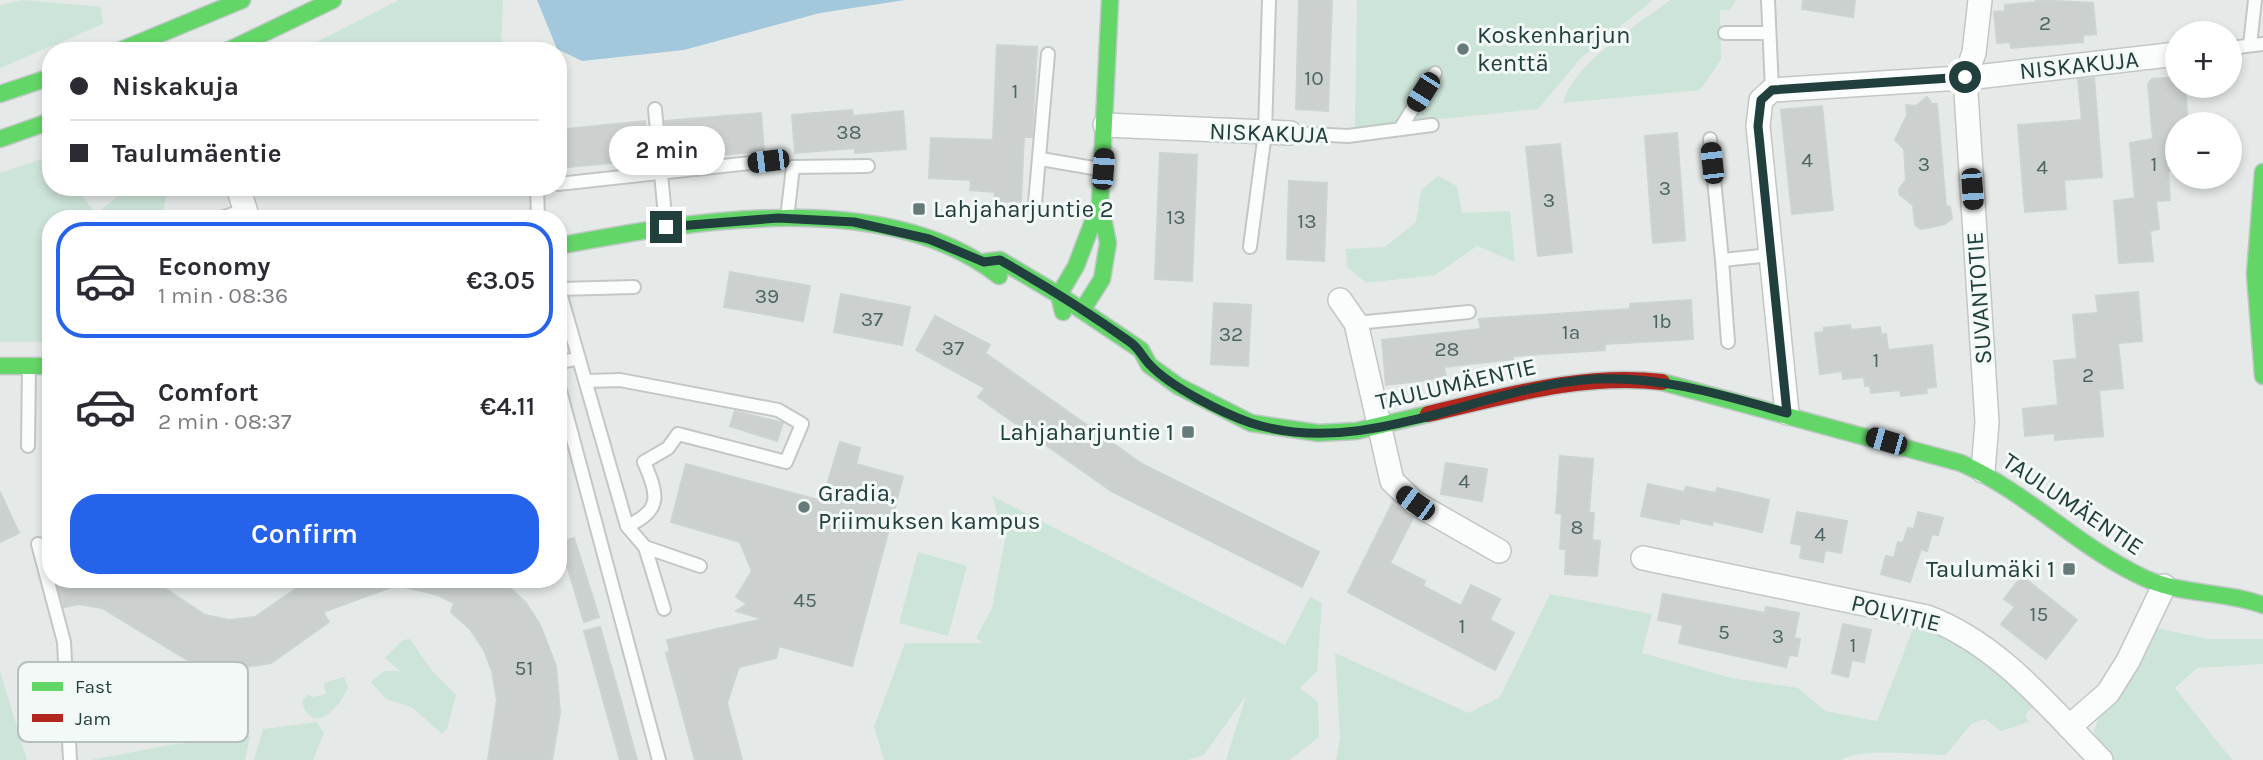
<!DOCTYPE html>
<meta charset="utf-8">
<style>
:root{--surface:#fff;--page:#f7f7f7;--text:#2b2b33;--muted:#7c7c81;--line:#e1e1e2;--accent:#2563eb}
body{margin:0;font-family:Karla,sans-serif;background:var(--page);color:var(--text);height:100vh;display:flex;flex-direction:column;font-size:26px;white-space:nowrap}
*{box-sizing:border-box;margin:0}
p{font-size:23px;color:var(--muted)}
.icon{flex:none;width:38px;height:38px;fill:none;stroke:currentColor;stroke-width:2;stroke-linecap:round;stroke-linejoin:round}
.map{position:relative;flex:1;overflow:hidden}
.details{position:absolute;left:42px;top:210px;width:525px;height:378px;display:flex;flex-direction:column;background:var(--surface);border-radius:28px;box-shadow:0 4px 10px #0003}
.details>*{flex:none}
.guide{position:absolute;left:42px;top:42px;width:525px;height:154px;border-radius:28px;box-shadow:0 4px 10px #0003;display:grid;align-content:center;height:154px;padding:0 28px;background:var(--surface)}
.buttons{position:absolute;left:2165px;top:21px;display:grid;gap:14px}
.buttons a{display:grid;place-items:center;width:77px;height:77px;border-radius:50%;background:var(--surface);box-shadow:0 4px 10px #0003;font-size:35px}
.end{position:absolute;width:32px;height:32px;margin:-16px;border:9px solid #213f3d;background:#fff;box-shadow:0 0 0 4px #fff}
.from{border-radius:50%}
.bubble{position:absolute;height:49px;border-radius:24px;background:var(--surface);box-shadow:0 4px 10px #0003;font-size:23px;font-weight:600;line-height:49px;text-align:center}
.car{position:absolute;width:21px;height:42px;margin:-21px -10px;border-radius:9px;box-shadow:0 0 5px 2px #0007;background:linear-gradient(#222 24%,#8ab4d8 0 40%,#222 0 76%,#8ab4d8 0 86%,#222 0)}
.guide b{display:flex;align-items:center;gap:24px;height:66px;font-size:26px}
.guide b+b{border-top:2px solid var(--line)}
.guide i{width:18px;height:18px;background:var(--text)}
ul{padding:12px 0 0;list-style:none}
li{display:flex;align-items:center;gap:21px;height:116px;margin:0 14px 10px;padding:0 14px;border:4px solid transparent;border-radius:28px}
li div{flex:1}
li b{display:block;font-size:26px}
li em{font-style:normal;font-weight:600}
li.on{border-color:var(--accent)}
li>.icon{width:63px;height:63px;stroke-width:1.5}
.cta{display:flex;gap:14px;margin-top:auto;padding:14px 28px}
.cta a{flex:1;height:80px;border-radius:28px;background:var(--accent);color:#fff;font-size:28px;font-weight:600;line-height:80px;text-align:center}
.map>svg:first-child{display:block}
.green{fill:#cde4d8}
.water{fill:#a3c8db}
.building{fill:#ccd1d0;stroke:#cdd3d2;stroke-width:2}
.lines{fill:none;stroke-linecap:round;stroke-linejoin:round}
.lane-casing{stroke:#c2c7c6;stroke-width:16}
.street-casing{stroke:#c2c7c6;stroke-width:26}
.fast-casing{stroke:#c0c8c6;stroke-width:19}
.jam-casing{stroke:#c0c8c6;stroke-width:19}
.lane{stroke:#fbfcfc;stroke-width:12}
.street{stroke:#fbfcfc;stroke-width:23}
.fast{stroke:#63d668;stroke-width:16}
.jam{stroke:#b3261e;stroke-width:16}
.route{stroke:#213f3d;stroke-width:9}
.poi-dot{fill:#667b79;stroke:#f3f9f7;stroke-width:2.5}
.labels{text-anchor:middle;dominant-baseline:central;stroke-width:6;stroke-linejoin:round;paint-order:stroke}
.number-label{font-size:21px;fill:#4c6462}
.poi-label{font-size:24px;fill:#213f3d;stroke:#f3f9f7;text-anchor:start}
.street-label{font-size:24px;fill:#213f3d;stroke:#f3f9f7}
.key{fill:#f3f9f7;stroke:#b4c1bf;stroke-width:2}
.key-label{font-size:19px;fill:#213f3d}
</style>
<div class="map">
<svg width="2263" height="760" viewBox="0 0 2263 760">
<rect width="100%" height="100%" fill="#e5eae9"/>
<path class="green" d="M 24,0 L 101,7 L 103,24 L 0,68 L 0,5 Z
M 399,0 L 503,0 L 501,51 L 299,51 Z
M 1357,0 L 1653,0 L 1581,58 L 1538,109 L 1355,128 Z
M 1670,0 L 1736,0 L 1730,10 L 1720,10 L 1721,60 L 1700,90 L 1563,103 C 1574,62 1637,26 1670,0 Z
M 51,156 L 51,187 L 76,187 L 96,214 L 129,187 L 168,187 L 162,219 L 51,219 L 51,342 L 0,342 L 0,173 Z
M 1438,176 L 1457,186 L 1462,213 L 1510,211 L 1515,262 L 1477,246 L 1435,275 L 1366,283 L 1347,267 L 1346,249 L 1385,247 L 1416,222 L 1421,190 Z
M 992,496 L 1285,645 L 1310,597 L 1322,603 L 1317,671 L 1300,688 L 1318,702 L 1319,737 L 1290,760 L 1226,760 L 1246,696 L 1204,755 L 1188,760 L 884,760 L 874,727 L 905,643 L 984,643 L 976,638 L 992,608 L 1005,539 Z
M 918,552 L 967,566 L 948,636 L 899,623 Z
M 1550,594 L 1652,614 L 1642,653 L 1732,678 L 1798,688 L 1825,711 L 1877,721 L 1915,624 L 1981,653 L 2033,706 L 2025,715 L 2029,722 L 2001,731 L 1985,719 L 1971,724 L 1946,755 C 1920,755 1862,747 1841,760 L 1336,760 L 1340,738 L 1335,653 L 1469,713 L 1500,697 Z
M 2157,628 L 2207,639 L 2263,639 L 2263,664 L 2197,668 L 2175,688 L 2232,760 L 2112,760 L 2098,746 L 2094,731 L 2099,717 L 2119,694 Z
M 410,639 L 433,672 L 456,695 L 447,729 L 442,734 L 413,708 L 386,699 L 371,682 L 384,671 L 400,671 L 385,658 L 403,640 Z
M 0,671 L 27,760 L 0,760 Z
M 344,677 L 348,687 C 340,707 313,738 302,702 L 308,694 L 313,697 L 326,694 L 324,683 Z
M 317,722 L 324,733 L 313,760 L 254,760 L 263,729 Z
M 250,736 L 245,760 L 91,760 L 170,745 Z"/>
<path class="water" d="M 537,0 L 905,0 L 820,13 L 684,50 L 582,61 L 557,49 Z"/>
<path class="building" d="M 1299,0 L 1332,0 L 1328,111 L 1296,109 Z
M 1803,0 L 1855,0 L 1853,17 L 1802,9 Z
M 2036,0 L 2093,3 L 2096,34 L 2083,35 L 2083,42 L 2011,48 L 2010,42 L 1997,43 L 1994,12 L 2005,11 L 2005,5 L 2037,2 Z
M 997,45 L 1037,47 L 1032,137 L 1024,137 L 1021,202 L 994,201 L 995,192 L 970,190 L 971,180 L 929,178 L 931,138 L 993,140 Z
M 2177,77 L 2177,86 L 2185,86 L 2188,124 L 2177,124 L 2177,170 L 2168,171 L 2170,200 L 2156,201 L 2159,229 L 2150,231 L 2153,261 L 2119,263 L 2114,201 L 2135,198 L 2130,143 L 2153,139 L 2148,84 L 2152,79 Z
M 2094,78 L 2102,177 L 2064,180 L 2066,209 L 2025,212 L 2018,125 L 2082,120 L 2078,79 Z
M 1927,97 L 1932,104 L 1937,104 L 1946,206 L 1950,207 L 1952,218 L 1945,224 L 1921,229 L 1915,225 L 1913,205 L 1900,195 L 1899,189 L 1906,180 L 1904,149 L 1895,140 L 1907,115 L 1906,105 L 1916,106 Z
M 1822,106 L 1833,210 L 1792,214 L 1781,110 Z
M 852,110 L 853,116 L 903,111 L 906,149 L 855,153 L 855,148 L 795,153 L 792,115 Z
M 761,113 L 764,151 L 669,160 L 665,121 Z
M 645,121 L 651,159 L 558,168 L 558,130 Z
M 1677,133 L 1685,240 L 1653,243 L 1645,136 Z
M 1560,144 L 1572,252 L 1538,256 L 1526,147 Z
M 1160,153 L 1197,155 L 1192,281 L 1155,279 Z
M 1289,181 L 1327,183 L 1324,261 L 1287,259 Z
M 730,272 L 810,286 L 803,321 L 724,307 Z
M 2138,292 L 2142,341 L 2118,343 L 2123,388 L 2099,390 L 2103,436 L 2055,440 L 2055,433 L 2025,436 L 2023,409 L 2058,405 L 2054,361 L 2077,359 L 2073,315 L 2098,313 L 2096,296 Z
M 841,294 L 910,307 L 902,345 L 834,332 Z
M 1691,300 L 1693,339 L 1605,344 L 1605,350 L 1513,356 L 1513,359 L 1444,367 L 1446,378 L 1386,385 L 1382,340 L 1481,329 L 1479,319 L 1630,309 L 1630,304 Z
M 1214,303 L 1251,305 L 1248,366 L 1211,364 Z
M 935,316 L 990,345 L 985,353 L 1142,464 L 1319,552 L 1302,587 L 1111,491 L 978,397 L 985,388 L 916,350 Z
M 1850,325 L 1851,330 L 1880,327 L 1881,335 L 1886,334 L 1888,350 L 1932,345 L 1936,387 L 1926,388 L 1927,393 L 1901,396 L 1900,390 L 1871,393 L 1870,386 L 1865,386 L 1864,377 L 1843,379 L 1842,371 L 1820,374 L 1815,333 L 1824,332 L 1824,328 Z
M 735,411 L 783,423 L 777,441 L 730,426 Z
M 840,442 L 860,448 L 856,464 L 903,477 L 852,666 L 779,646 L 776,658 L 739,667 L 727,703 L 742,760 L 695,760 L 666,653 L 670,651 L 667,640 L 763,619 L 736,611 L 747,604 L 736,597 L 752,571 L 740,542 L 671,522 L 686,464 L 822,501 Z
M 1560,456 L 1593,459 L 1589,513 L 1594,513 L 1592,540 L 1600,541 L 1597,576 L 1565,574 L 1566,549 L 1560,549 L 1562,514 L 1556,513 Z
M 1446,463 L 1487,469 L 1482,501 L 1441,494 Z
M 1648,484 L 1684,492 L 1686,487 L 1716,493 L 1717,488 L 1769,500 L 1762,532 L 1712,521 L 1712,525 L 1680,518 L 1679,524 L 1641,516 Z
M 0,492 L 19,533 L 0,542 Z
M 1392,504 L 1413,518 L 1390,563 L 1425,581 L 1423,586 L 1461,606 L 1471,585 L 1500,599 L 1490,620 L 1514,633 L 1495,670 L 1348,592 Z
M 1797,512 L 1847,521 L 1841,553 L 1825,550 L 1823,562 L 1800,558 L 1802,545 L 1791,543 Z
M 1918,512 L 1943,518 L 1938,535 L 1932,534 L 1927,551 L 1921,549 L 1910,582 L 1881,574 L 1886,556 L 1894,558 L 1898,542 L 1903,543 L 1908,528 L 1914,529 Z
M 574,538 L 599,617 L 584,622 L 560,542 Z
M 2022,576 L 2077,620 L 2046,659 L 2001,624 L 2015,607 L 2004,599 Z
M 56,579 L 151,579 L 205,615 L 229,620 L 255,617 L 310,579 L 500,579 L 526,603 L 540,625 L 556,666 L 560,713 L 552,760 L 488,760 L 497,700 L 492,671 L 484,650 L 470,629 L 451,612 L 454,603 L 438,595 L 397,585 L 323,612 L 329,622 L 271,663 L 226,670 L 199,667 L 102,608 L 79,604 L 64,607 Z
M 1663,594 L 1765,613 L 1766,607 L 1799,613 L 1794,638 L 1800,639 L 1797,656 L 1789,655 L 1786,667 L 1679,643 L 1683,625 L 1658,620 Z
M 1843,624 L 1871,630 L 1864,662 L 1852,660 L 1848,677 L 1832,673 Z
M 600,627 L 621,701 L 637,760 L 620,760 L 584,631 Z"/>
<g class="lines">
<defs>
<path id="lane" d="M 1768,0 L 1772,90
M 1725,33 L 1768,33
M 2250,45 L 2255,0
M 2230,48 L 2263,44
M 655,109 L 666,227
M 1400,129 L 1435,73
M 1290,133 L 1348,136 L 1432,125
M 1710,139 L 1722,260
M 1041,159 L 1099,169
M 558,184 L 768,161
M 537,187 L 538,219
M 1035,203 L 1048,54
M 787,218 L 793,167 L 868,166
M 218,219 L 245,210
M 1250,247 L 1265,133 L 1269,0
M 558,286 L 627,526 L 645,547 L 664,609
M 559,289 L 634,287
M 1356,323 L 1469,312
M 1728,342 L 1722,260 L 1771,255
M 558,363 L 579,358
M 586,381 L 620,380 L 778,410 L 802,424 L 786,462 L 678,434 L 668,448 L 644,462 C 657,493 664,510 627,526
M 558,383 L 659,760
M 28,446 L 29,367
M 38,544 L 64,642 L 70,760
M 645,547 L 700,566"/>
<path id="street" d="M 1980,0 L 1974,53 L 1965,77 L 1987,422 L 1983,471
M 1105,125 L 1290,133
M 238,187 L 248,219
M 1340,300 L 1356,323 L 1392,481 L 1415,503 L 1499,551
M 1787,413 L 1758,126 L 1761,100 L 1772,90 L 1976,77 L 2177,54
M 1643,558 L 1927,617 C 1999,644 2048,706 2101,760
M 2069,727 L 2108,693 L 2128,661 L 2164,586"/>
<path id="fast" d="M 119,51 L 242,0
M 227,51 L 333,0
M 0,94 L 51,77
M 0,139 L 51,121
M 2263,172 L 2255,274 L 2263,376
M 558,246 C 690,221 885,186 999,276
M 984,262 L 1000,260 L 1059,295 L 1141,350 L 1149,365 L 1178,386 L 1251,423 L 1318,433 L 1356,431 L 1428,414
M 1083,309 L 1102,279 L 1108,243 L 1100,203 L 1110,0
M 1063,312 L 1059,295 L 1076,266 L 1100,203
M 0,366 L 51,366
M 1662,382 L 1961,463 C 2026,492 2075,544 2138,575 C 2178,596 2222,590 2263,605"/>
<path id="jam" d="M 1428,414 C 1506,396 1582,373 1662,382"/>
</defs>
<use href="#lane" class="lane-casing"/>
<use href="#street" class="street-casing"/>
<use href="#fast" class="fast-casing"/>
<use href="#jam" class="jam-casing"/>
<use href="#lane" class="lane"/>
<use href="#street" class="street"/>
<use href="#fast" class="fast"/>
<use href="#jam" class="jam"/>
</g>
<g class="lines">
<path class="route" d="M 666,227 L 778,218 L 854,222 L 929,239 L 984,262 L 1000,260 C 1044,285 1088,312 1130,342 C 1140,349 1142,357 1150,365 C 1171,387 1222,413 1251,423 C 1366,460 1481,386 1595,379 C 1661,376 1723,395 1787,413 L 1758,126 L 1761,100 L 1772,90 L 1965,77"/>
</g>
<g class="poi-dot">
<circle cx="1463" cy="49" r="7"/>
<rect x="912" y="202" width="14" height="14" rx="3.5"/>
<rect x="1181" y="425" width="14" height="14" rx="3.5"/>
<circle cx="804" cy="507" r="7"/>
<rect x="2062" y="562" width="14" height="14" rx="3.5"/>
</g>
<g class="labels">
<g class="number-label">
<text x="2045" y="23">2</text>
<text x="1314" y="78">10</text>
<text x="1015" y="91">1</text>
<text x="849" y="132">38</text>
<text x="1807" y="160">4</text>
<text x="1924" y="164">3</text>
<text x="2154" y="164">1</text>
<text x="2042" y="167">4</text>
<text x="1665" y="188">3</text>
<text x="1549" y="200">3</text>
<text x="1176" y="217">13</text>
<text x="1307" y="221">13</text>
<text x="767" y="296">39</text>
<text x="872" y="319">37</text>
<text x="1662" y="321">1b</text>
<text x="1571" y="332">1a</text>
<text x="1231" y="334">32</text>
<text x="953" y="348">37</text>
<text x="1447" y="349">28</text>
<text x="1876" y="360">1</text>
<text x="2088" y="375">2</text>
<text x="1464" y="481">4</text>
<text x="1577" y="527">8</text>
<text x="1820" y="534">4</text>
<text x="805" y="600">45</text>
<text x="2039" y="614">15</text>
<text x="1462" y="626">1</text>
<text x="1724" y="632">5</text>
<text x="1778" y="636">3</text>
<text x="1853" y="645">1</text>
<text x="524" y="668">51</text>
</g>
<g class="poi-label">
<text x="1477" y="35">Koskenharjun<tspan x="1477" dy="28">kenttä</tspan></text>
<text x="933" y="209">Lahjaharjuntie 2</text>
<text x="1174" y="432" text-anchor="end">Lahjaharjuntie 1</text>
<text x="818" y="493">Gradia,<tspan x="818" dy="28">Priimuksen kampus</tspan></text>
<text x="2055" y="569" text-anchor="end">Taulumäki 1</text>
</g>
<g class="street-label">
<text transform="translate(2079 65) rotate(-6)">NISKAKUJA</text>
<text transform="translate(1269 133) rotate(2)">NISKAKUJA</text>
<text transform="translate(1979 298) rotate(-94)">SUVANTOTIE</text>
<text transform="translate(1456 384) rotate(-13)">TAULUMÄENTIE</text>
<text transform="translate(2073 504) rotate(34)">TAULUMÄENTIE</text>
<text transform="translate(1896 613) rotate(14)">POLVITIE</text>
</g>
</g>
<rect x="18" y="662" width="230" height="80" rx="10" class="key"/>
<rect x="32" y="682" width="31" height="9" fill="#63d668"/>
<rect x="32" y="714" width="31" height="8" fill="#b3261e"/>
<g class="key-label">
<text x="75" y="693">Fast</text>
<text x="75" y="725">Jam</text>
</g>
</svg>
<div class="buttons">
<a>+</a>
<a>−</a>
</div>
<i class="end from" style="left:1965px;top:77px"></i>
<i class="end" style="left:666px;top:227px"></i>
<div class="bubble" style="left:609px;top:126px;width:116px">2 min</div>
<i class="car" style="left:1423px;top:92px;rotate:212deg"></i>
<i class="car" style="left:768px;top:161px;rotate:263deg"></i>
<i class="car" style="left:1712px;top:163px;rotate:354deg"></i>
<i class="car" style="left:1103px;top:169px;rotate:4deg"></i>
<i class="car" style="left:1972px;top:189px;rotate:176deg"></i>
<i class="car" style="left:1886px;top:441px;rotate:286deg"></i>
<i class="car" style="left:1415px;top:503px;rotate:306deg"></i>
<div class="guide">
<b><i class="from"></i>Niskakuja</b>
<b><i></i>Taulumäentie</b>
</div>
<section class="details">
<ul>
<li class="on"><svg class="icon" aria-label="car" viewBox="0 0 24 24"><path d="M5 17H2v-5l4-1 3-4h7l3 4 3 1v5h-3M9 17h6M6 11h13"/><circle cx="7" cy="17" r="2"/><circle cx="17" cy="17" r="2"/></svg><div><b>Economy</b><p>1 min · 08:36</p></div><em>€3.05</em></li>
<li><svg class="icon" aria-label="car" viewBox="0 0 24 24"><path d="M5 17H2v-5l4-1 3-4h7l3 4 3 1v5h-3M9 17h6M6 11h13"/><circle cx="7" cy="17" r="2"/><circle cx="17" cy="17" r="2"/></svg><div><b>Comfort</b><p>2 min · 08:37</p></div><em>€4.11</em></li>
</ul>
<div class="cta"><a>Confirm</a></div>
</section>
</div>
